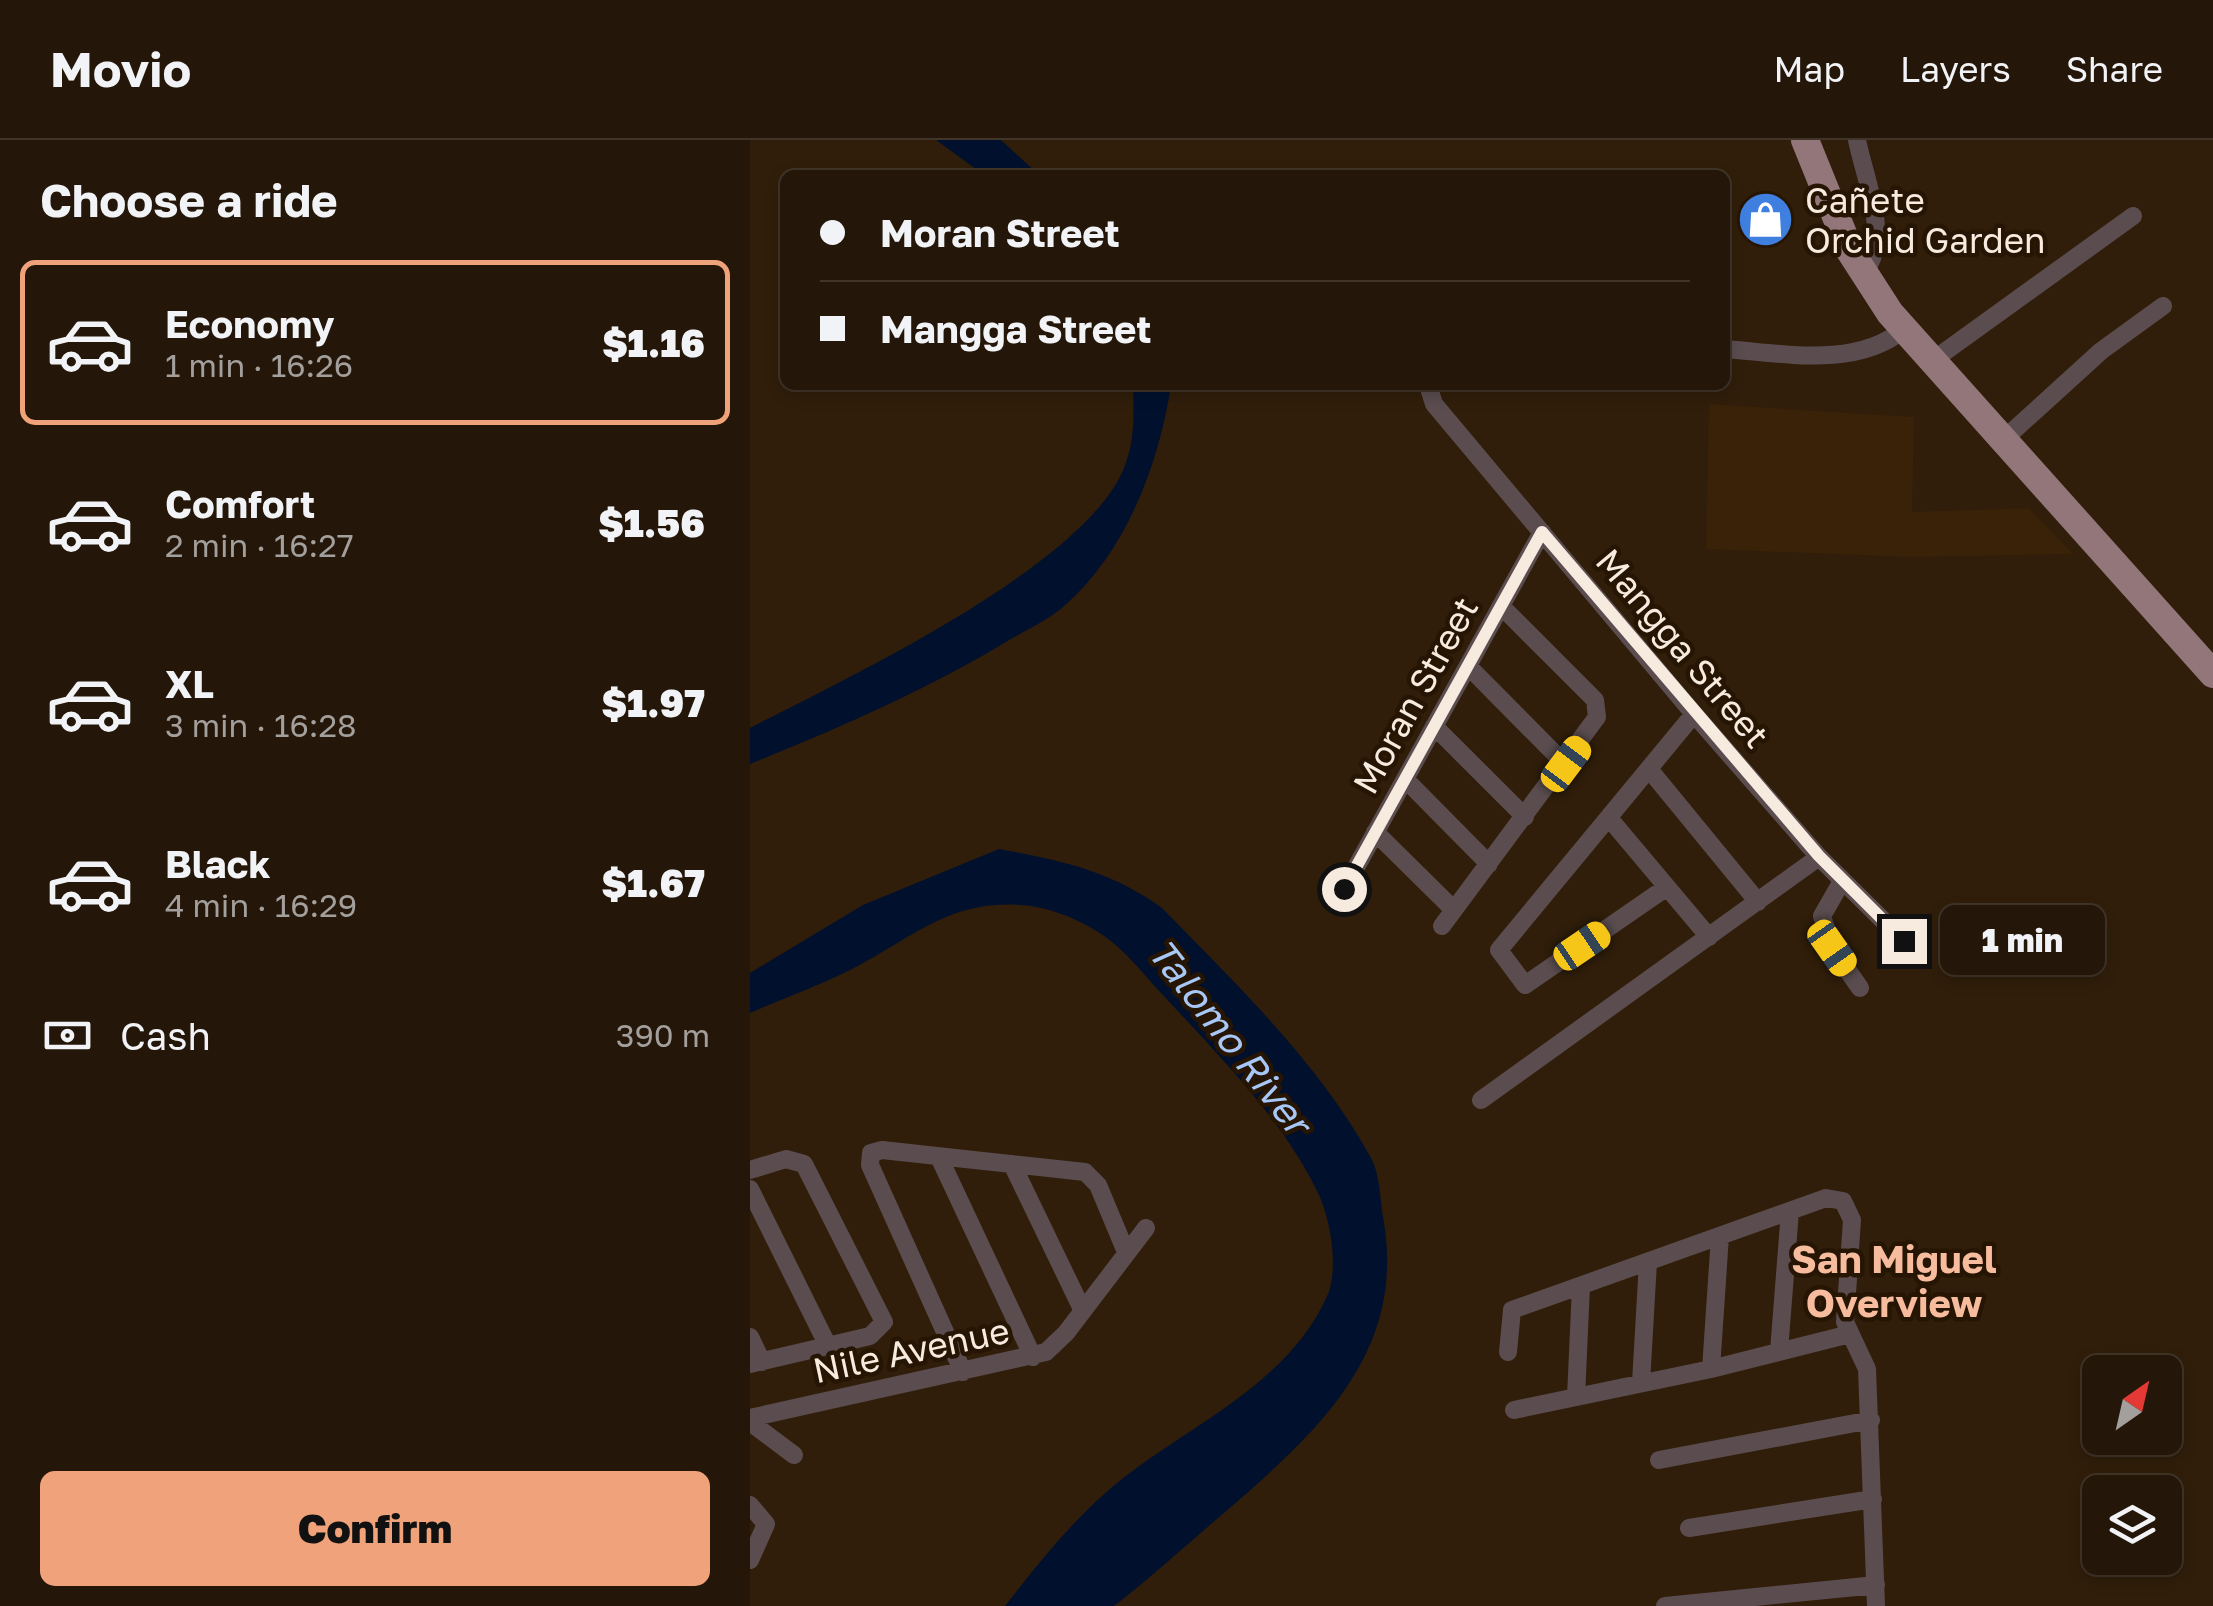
<!DOCTYPE html>
<meta charset="utf-8">
<style>
:root{--surface:#241608;--page:#2c1f12;--text:#f1f3f6;--muted:#a39f9c;--line:#413529;--accent:#f0a27a}
body{margin:0;font-family:"Golos Text",sans-serif;background:var(--page);color:var(--text);height:100vh;display:flex;flex-direction:column;font-size:38px;white-space:nowrap}
*{box-sizing:border-box;margin:0}
p{font-size:32px;color:var(--muted)}
.icon{flex:none;width:55px;height:55px;fill:none;stroke:currentColor;stroke-width:2;stroke-linecap:round;stroke-linejoin:round}
.map{position:relative;flex:1;overflow:hidden}
.panel{display:flex;flex-direction:column;background:var(--surface);width:750px}
.panel>*{flex:none}
.hud{position:absolute;left:30px;top:30px;width:950px;height:220px;border-radius:15px;box-shadow:0 5px 15px #0003,0 0 0 2px var(--line);display:grid;align-content:center;height:220px;padding:0 40px;background:var(--surface)}
.needle{width:65px;rotate:34deg}
.buttons{position:absolute;left:1332px;top:1215px;display:grid;gap:20px}
.buttons a{display:grid;place-items:center;width:100px;height:100px;border-radius:15px;background:var(--surface);box-shadow:0 5px 15px #0003,0 0 0 2px var(--line);font-size:50px}
.end{position:absolute;width:45px;height:45px;margin:-22px;border:12px solid #f7eade;background:#111;box-shadow:0 0 0 5px #111}
.from{border-radius:50%}
.bubble{position:absolute;height:70px;border-radius:15px;background:var(--surface);box-shadow:0 5px 15px #0003,0 0 0 2px var(--line);font-size:32px;font-weight:800;line-height:70px;text-align:center}
.car{position:absolute;width:30px;height:60px;margin:-30px -15px;border-radius:12px;box-shadow:0 0 8px 2px #0007;background:linear-gradient(#f5c518 24%,#345 0 40%,#f5c518 0 76%,#345 0 86%,#f5c518 0)}
.hud b{display:flex;align-items:center;gap:35px;height:95px;font-size:38px}
.hud b+b{border-top:2px solid var(--line)}
.hud i{width:25px;height:25px;background:var(--text)}
ul{padding:0;list-style:none}
li{display:flex;align-items:center;gap:30px;height:165px;margin:0 20px 15px;padding:0 20px;border:5px solid transparent;border-radius:15px}
li div{flex:1}
li b{display:block;font-size:38px}
li em{font-style:normal;font-weight:800}
li.selected{border-color:var(--accent)}
li>.icon{width:90px;height:90px;stroke-width:1.5}
h2{padding:0 40px;font-size:45px;line-height:120px}
.pay{display:flex;align-items:center;gap:25px;height:110px;padding:0 40px;font-size:38px}
.pay p{margin-inline-start:auto}
.cta{display:flex;gap:20px;margin-top:auto;padding:20px 40px}
.cta a{flex:1;height:115px;border-radius:15px;background:var(--accent);color:#111;font-size:40px;font-weight:800;line-height:115px;text-align:center}
header{display:flex;align-items:center;gap:60px;box-sizing:border-box;height:140px;padding:0 50px;background:var(--surface);border-bottom:2px solid var(--line)}
header strong{font-size:48px}
nav{display:flex;gap:55px;margin-inline-start:auto;font-size:35px}
main{display:flex;flex:1;min-height:0}
.map>svg:first-child{display:block}
.built{fill:#392208}
.water{fill:#01102d}
.lines{fill:none;stroke-linecap:round;stroke-linejoin:round}
.street{stroke:#5b4d4f;stroke-width:18}
.primary{stroke:#92767a;stroke-width:28}
.route{stroke:#f7eade;stroke-width:12}
.labels{text-anchor:middle;dominant-baseline:central;stroke-width:9;stroke-linejoin:round;paint-order:stroke}
.poi-label{font-size:35px;fill:#f7eade;stroke:#261503;text-anchor:start}
.street-label{font-size:35px;fill:#f7eade;stroke:#261503}
.water-label{font-size:38px;font-style:italic;fill:#a7c7f6;stroke:#261503}
.neighbourhood-label{font-size:38px;font-weight:bold;fill:#f7bb9e;stroke:#261503}
</style>
<header>
<strong>Movio</strong>
<nav><a>Map</a><a>Layers</a><a>Share</a></nav>
</header>
<main>
<section class="panel">
<h2>Choose a ride</h2>
<ul>
<li class="selected"><svg class="icon" aria-label="car" viewBox="0 0 24 24"><path d="M5 17H2v-5l4-1 3-4h7l3 4 3 1v5h-3M9 17h6M6 11h13"/><circle cx="7" cy="17" r="2"/><circle cx="17" cy="17" r="2"/></svg><div><b>Economy</b><p>1 min · 16:26</p></div><em>$1.16</em></li>
<li><svg class="icon" aria-label="car" viewBox="0 0 24 24"><path d="M5 17H2v-5l4-1 3-4h7l3 4 3 1v5h-3M9 17h6M6 11h13"/><circle cx="7" cy="17" r="2"/><circle cx="17" cy="17" r="2"/></svg><div><b>Comfort</b><p>2 min · 16:27</p></div><em>$1.56</em></li>
<li><svg class="icon" aria-label="car" viewBox="0 0 24 24"><path d="M5 17H2v-5l4-1 3-4h7l3 4 3 1v5h-3M9 17h6M6 11h13"/><circle cx="7" cy="17" r="2"/><circle cx="17" cy="17" r="2"/></svg><div><b>XL</b><p>3 min · 16:28</p></div><em>$1.97</em></li>
<li><svg class="icon" aria-label="car" viewBox="0 0 24 24"><path d="M5 17H2v-5l4-1 3-4h7l3 4 3 1v5h-3M9 17h6M6 11h13"/><circle cx="7" cy="17" r="2"/><circle cx="17" cy="17" r="2"/></svg><div><b>Black</b><p>4 min · 16:29</p></div><em>$1.67</em></li>
</ul>
<div class="pay"><svg class="icon" aria-label="cash" viewBox="0 0 24 24"><path d="M3 7h18v10H3z"/><circle cx="12" cy="12" r="2"/></svg>Cash<p>390 m</p></div>
<div class="cta"><a>Confirm</a></div>
</section>
<div class="map">
<svg width="1463" height="1466" viewBox="0 0 1463 1466">
<rect width="100%" height="100%" fill="#301e0a"/>
<path class="built" d="M 959,264 L 1164,277 L 1162,372 L 1279,368 L 1323,414 L 1158,417 L 956,409 Z"/>
<path class="water" d="M 186,0 L 251,0 L 289,35 L 234,35 Z
M 383,245 L 421,245 C 409,324 376,413 313,467 C 298,480 278,489 261,499 C 179,549 89,588 0,624 L 0,588 C 95,539 334,427 374,328 C 385,301 384,273 383,245 Z
M 249,709 C 310,720 362,731 412,768 C 487,845 569,923 621,1018 C 630,1034 630,1059 633,1077 C 658,1213 566,1293 474,1373 C 437,1404 402,1437 364,1466 L 255,1466 C 288,1424 320,1383 361,1348 C 433,1287 538,1247 578,1154 C 589,1127 580,1076 567,1051 C 531,977 468,915 413,855 C 393,834 373,807 348,792 C 326,778 296,766 270,765 C 199,760 162,798 104,828 C 71,845 34,858 0,873 L 0,833 L 113,765 Z"/>
<g class="lines">
<path class="street" d="M 1107,0 C 1115,40 1142,100 1113,134
M 975,209 C 1032,213 1106,229 1154,189
M 1182,221 L 1383,76
M 678,245 L 684,264 L 944,574 L 1069,717 L 1154,801
M 1252,301 L 1351,211 L 1413,166
M 718,526 L 815,624
M 684,586 L 775,677
M 899,629 L 1008,762
M 655,639 L 739,724
M 859,678 L 959,797
M 625,692 L 704,770
M 1092,741 L 1072,776 L 1082,808 L 1110,848
M 917,747 L 775,845 L 749,810 L 944,574
M 594,749 L 792,392
M 692,786 L 847,577 L 845,560 L 751,466
M 731,960 L 1069,717
M 189,1017 L 283,1217
M 262,1024 L 332,1169
M 0,1030 L 36,1019 L 54,1024 L 134,1182 L 120,1196 L 0,1224
M 0,1049 L 78,1206
M 0,1197 L 12,1222
M 1029,1211 L 1040,1071
M 758,1212 L 762,1170 L 1076,1058 L 1093,1061 L 1102,1080 L 1095,1182 L 1117,1229 L 1126,1466
M 961,1229 L 970,1096
M 213,1232 L 120,1025 L 121,1013 L 132,1010 L 335,1032 L 348,1045 L 376,1112
M 891,1243 L 898,1122
M 826,1257 L 831,1146
M 764,1270 L 961,1229 L 1100,1194
M 0,1278 L 296,1212 L 316,1193 L 396,1088
M 0,1282 L 44,1315
M 909,1320 L 1121,1280
M 0,1365 L 16,1384 L 0,1420
M 939,1388 L 1123,1359
M 915,1466 L 1126,1445"/>
<path class="primary" d="M 1055,0 L 1100,111 L 1140,173 L 1463,534"/>
</g>
<g class="lines">
<path class="route" d="M 594,749 L 792,392 L 1069,716 L 1154,801"/>
</g>
<defs>
<symbol id="shop-disc" viewBox="-11 -11 22 22"><circle r="9.5" fill="#3f7fe0" stroke="#261503"/><path d="M-5-2.5h2.3a2.7 3.5 0 0 1 5.4 0H5L5.5 6h-11ZM-1.5-2.5h3a1.5 2.3 0 0 0-3 0Z" fill="#fff"/></symbol>
</defs>
<g fill-rule="evenodd">
<use href="#shop-disc" x="984" y="48" width="63" height="63"/>
</g>
<g class="labels">
<g class="poi-label">
<text x="1055" y="60">Cañete<tspan x="1055" dy="40">Orchid Garden</tspan></text>
</g>
<g class="street-label">
<text transform="translate(933 508) rotate(50)">Mangga Street</text>
<text transform="translate(665 555) rotate(-61)">Moran Street</text>
<text transform="translate(161 1210) rotate(-12)">Nile Avenue</text>
</g>
<g class="water-label">
<text transform="translate(480 896) rotate(52)">Talomo River</text>
</g>
<g class="neighbourhood-label">
<text x="1144" y="1118">San Miguel<tspan x="1144" dy="44">Overview</tspan></text>
</g>
</g>
</svg>
<div class="buttons">
<a><svg class="needle" viewBox="-14 -14 28 28"><path d="M0-13l5 13h-10z" fill="#e53935"/><path d="M0 13l5-13h-10z" fill="#a39f9c"/></svg></a>
<a><svg class="icon" aria-label="layers" viewBox="0 0 24 24"><path d="M12 4l9 5-9 5-9-5zM3 14l9 5 9-5"/></svg></a>
</div>
<i class="end from" style="left:594px;top:749px"></i>
<i class="end" style="left:1154px;top:801px"></i>
<div class="bubble" style="left:1190px;top:765px;width:165px">1 min</div>
<i class="car" style="left:816px;top:624px;rotate:37deg"></i>
<i class="car" style="left:832px;top:806px;rotate:56deg"></i>
<i class="car" style="left:1082px;top:808px;rotate:145deg"></i>
<div class="hud">
<b><i class="from"></i>Moran Street</b>
<b><i></i>Mangga Street</b>
</div>
</div>
</main>
